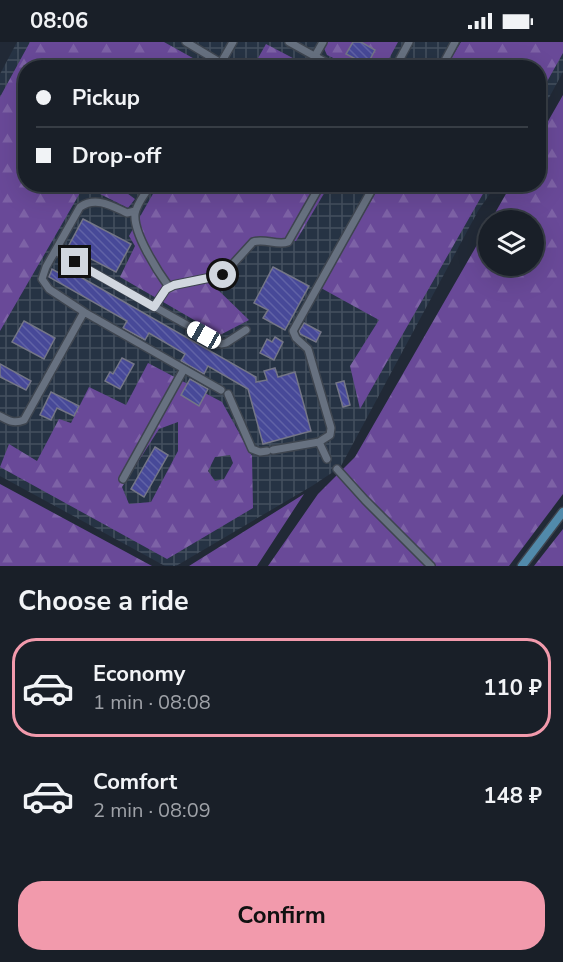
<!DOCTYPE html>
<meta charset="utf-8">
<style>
:root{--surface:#191f28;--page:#262c34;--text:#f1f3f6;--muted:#9fa2a8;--line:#373d45;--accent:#f29aac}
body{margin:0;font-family:"Nunito Sans",sans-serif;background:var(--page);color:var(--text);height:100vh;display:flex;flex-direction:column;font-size:22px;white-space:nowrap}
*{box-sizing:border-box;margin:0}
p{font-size:20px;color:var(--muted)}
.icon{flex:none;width:33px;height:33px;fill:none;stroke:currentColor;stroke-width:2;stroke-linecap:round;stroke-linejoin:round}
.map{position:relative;height:524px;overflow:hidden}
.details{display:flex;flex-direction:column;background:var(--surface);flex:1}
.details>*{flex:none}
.guide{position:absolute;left:18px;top:18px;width:528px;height:132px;border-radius:24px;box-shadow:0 6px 24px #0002,0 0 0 2px var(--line);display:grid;align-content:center;height:132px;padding:0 18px;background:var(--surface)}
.buttons{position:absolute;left:478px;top:168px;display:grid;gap:12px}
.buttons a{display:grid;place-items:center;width:66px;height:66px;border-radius:50%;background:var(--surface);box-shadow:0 6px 24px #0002,0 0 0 2px var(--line);font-size:30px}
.end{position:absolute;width:27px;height:27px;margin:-14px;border:8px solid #d1d7df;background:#111;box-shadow:0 0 0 3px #111}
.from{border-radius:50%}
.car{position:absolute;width:18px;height:36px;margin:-18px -9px;border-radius:8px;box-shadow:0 0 4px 2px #0007;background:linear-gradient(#fff 24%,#345 0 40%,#fff 0 76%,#345 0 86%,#fff 0)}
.guide b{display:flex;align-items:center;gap:21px;height:57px;font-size:22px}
.guide b+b{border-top:2px solid var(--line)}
.guide i{width:15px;height:15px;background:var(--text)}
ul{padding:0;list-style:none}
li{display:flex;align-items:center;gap:18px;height:99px;margin:0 12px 9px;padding:0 6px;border:3px solid transparent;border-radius:24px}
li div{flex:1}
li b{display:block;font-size:22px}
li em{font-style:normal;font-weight:700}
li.current{border-color:var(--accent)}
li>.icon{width:54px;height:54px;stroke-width:1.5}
h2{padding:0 18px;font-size:27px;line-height:72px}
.cta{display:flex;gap:12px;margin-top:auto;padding:12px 18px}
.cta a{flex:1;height:69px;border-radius:24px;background:var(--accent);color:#111;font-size:24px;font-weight:700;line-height:69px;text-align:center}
.status{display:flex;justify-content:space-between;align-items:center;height:42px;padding:0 30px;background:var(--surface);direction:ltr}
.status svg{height:16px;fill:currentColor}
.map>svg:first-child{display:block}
.industrial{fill:url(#industrial-grid)}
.forest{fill:url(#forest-firs);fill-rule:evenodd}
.building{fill:url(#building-back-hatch);stroke:#747687;stroke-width:1.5}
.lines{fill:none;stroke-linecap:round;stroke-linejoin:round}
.minor-casing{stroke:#3e454f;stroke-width:10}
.major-casing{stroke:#3e454f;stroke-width:11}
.minor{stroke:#677180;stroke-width:7}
.major{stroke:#518aab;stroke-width:8}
.route{stroke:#d1d7df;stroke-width:8}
</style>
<div class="status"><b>08:06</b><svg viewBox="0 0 49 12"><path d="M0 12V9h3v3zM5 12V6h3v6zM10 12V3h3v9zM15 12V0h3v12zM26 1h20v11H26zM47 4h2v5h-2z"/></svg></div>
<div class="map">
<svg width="563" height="524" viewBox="0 0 563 524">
<defs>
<pattern id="industrial-grid" width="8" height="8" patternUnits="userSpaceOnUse" patternTransform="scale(1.5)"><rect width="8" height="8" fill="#263344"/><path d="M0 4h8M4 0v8" fill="none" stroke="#44505f"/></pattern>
<pattern id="forest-firs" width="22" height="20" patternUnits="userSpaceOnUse" patternTransform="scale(1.5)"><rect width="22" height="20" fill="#694998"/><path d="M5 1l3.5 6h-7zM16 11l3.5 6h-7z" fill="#7d62a6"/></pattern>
<pattern id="building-back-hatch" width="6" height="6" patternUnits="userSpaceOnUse" patternTransform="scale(1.5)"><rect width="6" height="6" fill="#474998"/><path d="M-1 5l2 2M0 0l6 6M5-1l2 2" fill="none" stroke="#6062a6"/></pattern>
</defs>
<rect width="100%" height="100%" fill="#212936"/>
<path class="industrial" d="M 17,0 L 563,0 L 563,30 L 539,74 L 538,26 L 26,26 L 26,142 L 496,143 L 478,169 L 341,424 L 333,430 L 312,444 L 176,524 L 165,524 L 0,434 L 0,32 Z"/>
<path class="forest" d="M 30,0 L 164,0 L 209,25 L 26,26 L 26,142 L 116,143 L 135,157 L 128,166 L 84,144 L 0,289 L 0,55 Z
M 321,0 L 398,0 L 384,26 L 352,25 L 327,13 Z
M 461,0 L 563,0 L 563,11 L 539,54 L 538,26 L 446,25 Z
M 266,2 L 310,25 L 253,25 Z
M 563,53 L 563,452 L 509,524 L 268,524 L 318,452 L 355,415 L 489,182 L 489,224 L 534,224 L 534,178 L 491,178 L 511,143 L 538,142 L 539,95 Z
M 158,143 L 329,143 L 296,199 L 251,196 L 215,245 L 249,278 L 220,293 L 120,235 L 135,204 L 129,194 Z
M 380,143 L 488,143 L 360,367 L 350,324 L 379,278 L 321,246 Z
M 148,321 L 222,360 L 252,414 L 253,466 L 167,517 L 0,425 L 9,402 L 37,419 L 59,377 L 71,381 L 89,345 L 126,363 ZM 178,380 L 178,409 L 151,460 L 129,462 L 122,445 L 159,387 ZM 230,413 L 233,421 L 224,437 L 215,439 L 208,429 L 215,415 Z
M 0,442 L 152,524 L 0,524 Z
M 304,452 L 257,524 L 189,524 Z
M 563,487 L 563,524 L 534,524 Z"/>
<path class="building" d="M 353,0 L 361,0 L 375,8 L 367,23 L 346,12 Z
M 83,177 L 131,202 L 116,230 L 68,205 Z
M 63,225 L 256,335 L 256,340 L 267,338 L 264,329 L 275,326 L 278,335 L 295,330 L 311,389 L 263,402 L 248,347 L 208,324 L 204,332 L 181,319 L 185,312 L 149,291 L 145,298 L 123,286 L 127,279 L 49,235 L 52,227 L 59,231 Z
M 273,225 L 309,244 L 285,288 L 263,276 L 268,268 L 254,261 Z
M 24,279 L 55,296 L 44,317 L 12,300 Z
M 304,281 L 321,290 L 316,300 L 300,292 L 299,289 Z
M 275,295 L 283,300 L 274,318 L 260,311 L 267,297 L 272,300 Z
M 122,316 L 134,322 L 120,347 L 105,339 L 110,330 L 113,332 Z
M 0,322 L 31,339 L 26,348 L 0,335 Z
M 190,337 L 208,347 L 199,364 L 181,353 Z
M 344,339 L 350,363 L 343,365 L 336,341 Z
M 51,350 L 79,364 L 74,374 L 57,366 L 51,378 L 40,373 Z
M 155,405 L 168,413 L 144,455 L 131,447 Z"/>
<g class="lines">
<defs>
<path id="minor" d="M 186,0 L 221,21
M 289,0 L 336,26
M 315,14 L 323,0
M 218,26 L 233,0
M 395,26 L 409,0
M 441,26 L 455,0
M 151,142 C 146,151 136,162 135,172 C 133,191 158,230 169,245
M 55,209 L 221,302 L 226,301 L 246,288
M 154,265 L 166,247 L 174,243 L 223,233 L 253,200 C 265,196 277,204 288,200 L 321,142
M 84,270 L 221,348
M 228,352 L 252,407 L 260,410 L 267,409
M 0,374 C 9,379 14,382 24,378 L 84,270 L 49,247 L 42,237 L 46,225 L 80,165 C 96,154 112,164 127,171 L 135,169
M 319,400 L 327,417
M 273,408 L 319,400 L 330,393 L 331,386 L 308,307 L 296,296 L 293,289 L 375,142
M 337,427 L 365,458 L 431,524
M 123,437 L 184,327"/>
<path id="major" d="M 522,524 L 563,470"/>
</defs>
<use href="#minor" class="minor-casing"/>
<use href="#major" class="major-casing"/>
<use href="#minor" class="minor"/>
<use href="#major" class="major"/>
</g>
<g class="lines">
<path class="route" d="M 75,220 L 154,265 L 166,247 L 174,243 L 223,233"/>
</g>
</svg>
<div class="buttons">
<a><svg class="icon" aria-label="layers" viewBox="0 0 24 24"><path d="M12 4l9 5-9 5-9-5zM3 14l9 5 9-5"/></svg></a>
</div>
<i class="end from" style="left:223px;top:233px"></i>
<i class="end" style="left:75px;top:220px"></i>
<i class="car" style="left:204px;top:293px;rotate:299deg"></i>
<div class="guide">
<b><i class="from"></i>Pickup</b>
<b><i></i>Drop-off</b>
</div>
</div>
<section class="details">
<h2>Choose a ride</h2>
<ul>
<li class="current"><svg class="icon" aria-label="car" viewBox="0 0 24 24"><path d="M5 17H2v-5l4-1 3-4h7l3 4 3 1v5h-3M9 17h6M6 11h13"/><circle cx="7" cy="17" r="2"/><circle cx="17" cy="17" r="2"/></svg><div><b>Economy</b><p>1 min · 08:08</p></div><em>110 ₽</em></li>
<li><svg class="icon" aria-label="car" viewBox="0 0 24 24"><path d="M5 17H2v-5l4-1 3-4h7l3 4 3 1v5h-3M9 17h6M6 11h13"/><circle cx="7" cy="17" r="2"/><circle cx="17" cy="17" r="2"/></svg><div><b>Comfort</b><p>2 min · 08:09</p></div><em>148 ₽</em></li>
</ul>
<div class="cta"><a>Confirm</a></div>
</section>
